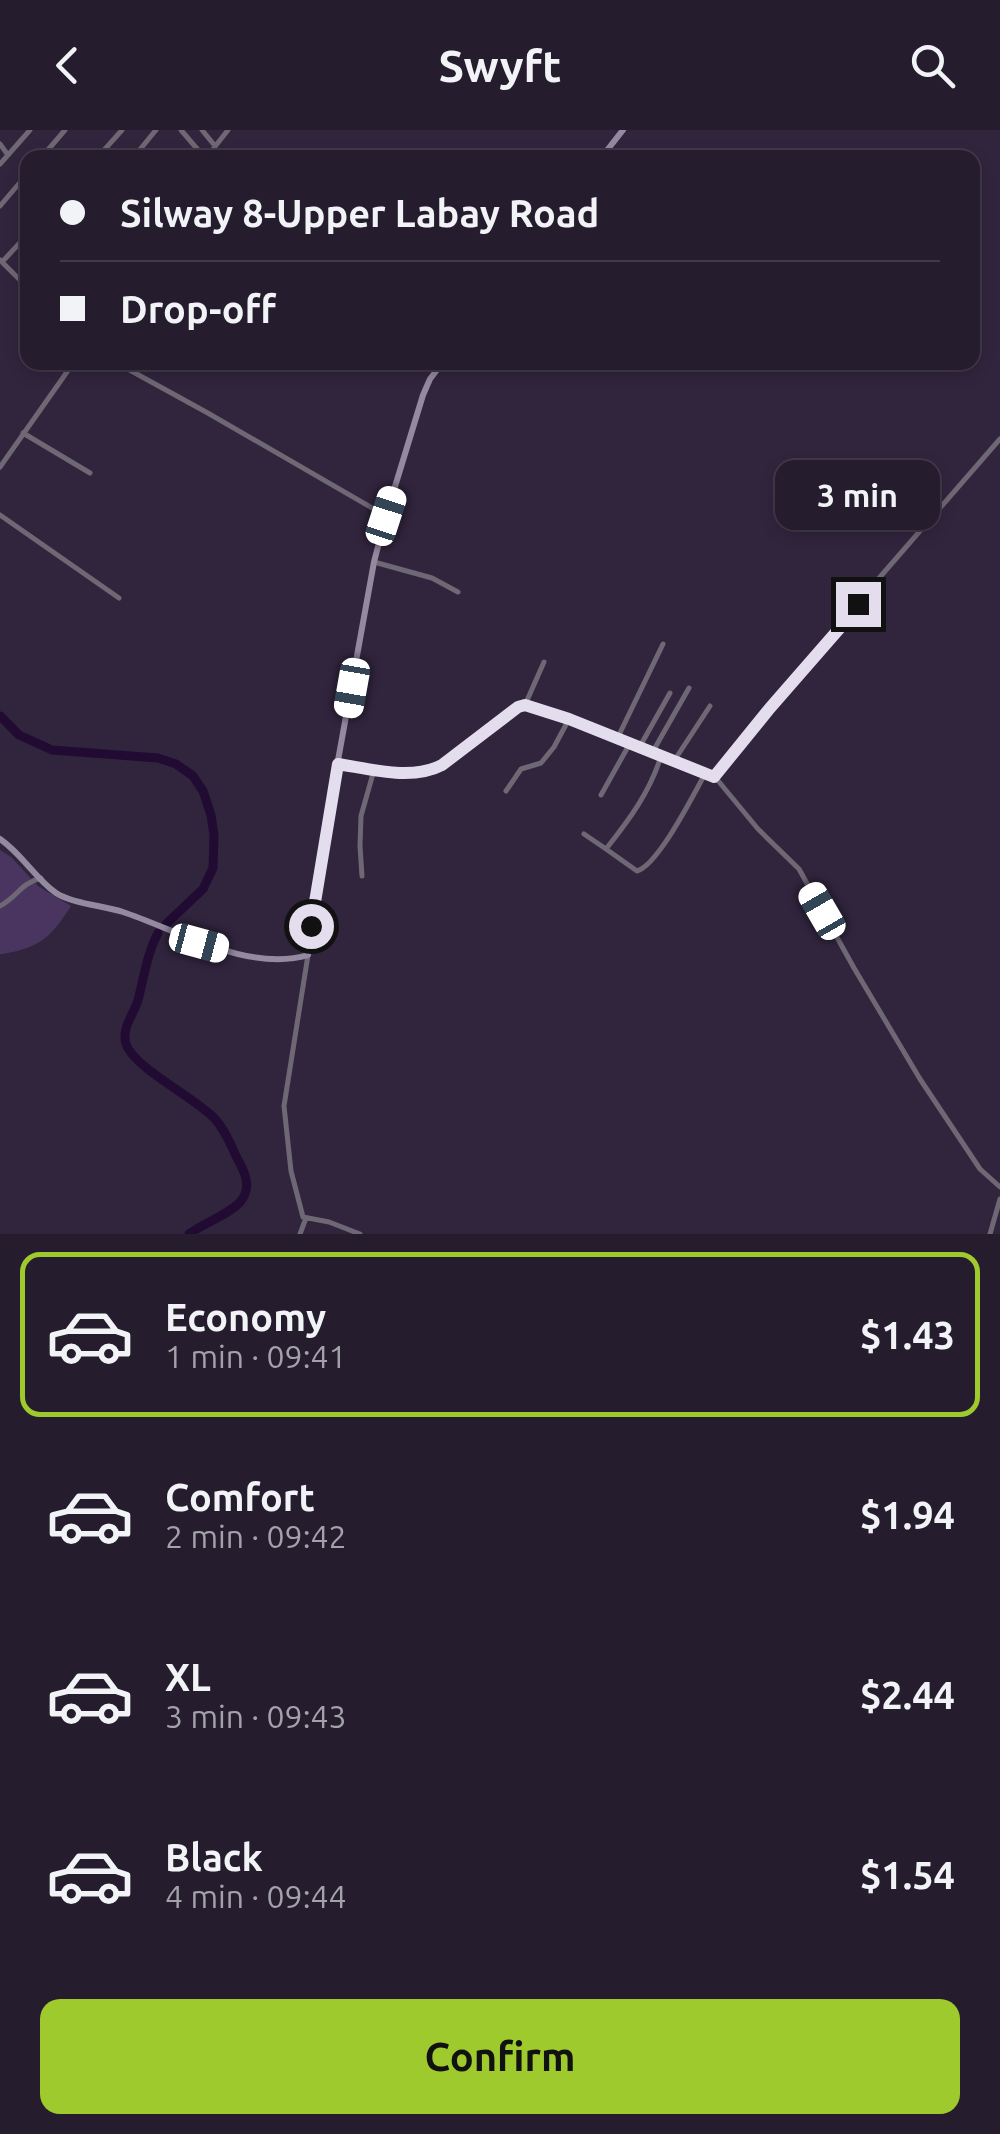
<!DOCTYPE html>
<meta charset="utf-8">
<style>
:root{--surface:#251c2e;--page:#31293a;--text:#f1f3f6;--muted:#a3a1aa;--line:#423a4a;--accent:#9fca2d}
body{margin:0;font-family:Ubuntu,sans-serif;background:var(--page);color:var(--text);height:100vh;display:flex;flex-direction:column;font-size:38px;white-space:nowrap}
*{box-sizing:border-box;margin:0}
p{font-size:32px;color:var(--muted)}
.icon{flex:none;width:55px;height:55px;fill:none;stroke:currentColor;stroke-width:2;stroke-linecap:round;stroke-linejoin:round}
.map{position:relative;height:1104px;overflow:hidden}
.side{display:flex;flex-direction:column;background:var(--surface);flex:1}
.side>*{flex:none}
.banner{position:absolute;left:20px;top:20px;width:960px;height:220px;border-radius:20px;box-shadow:0 5px 15px #0003,0 0 0 2px var(--line);display:grid;align-content:center;height:220px;padding:0 40px;background:var(--surface)}
.end{position:absolute;width:45px;height:45px;margin:-22px;border:12px solid #e4dded;background:#111;box-shadow:0 0 0 5px #111}
.from{border-radius:50%}
.bubble{position:absolute;height:70px;border-radius:20px;background:var(--surface);box-shadow:0 5px 15px #0003,0 0 0 2px var(--line);font-size:32px;font-weight:600;line-height:70px;text-align:center}
.car{position:absolute;width:30px;height:60px;margin:-30px -15px;border-radius:12px;box-shadow:0 0 8px 2px #0007;background:linear-gradient(#fff 24%,#345 0 40%,#fff 0 76%,#345 0 86%,#fff 0)}
.banner b{display:flex;align-items:center;gap:35px;height:95px;font-size:38px}
.banner b+b{border-top:2px solid var(--line)}
.banner i{width:25px;height:25px;background:var(--text)}
ul{padding:18px 0 0;list-style:none}
li{display:flex;align-items:center;gap:30px;height:165px;margin:0 20px 15px;padding:0 20px;border:5px solid transparent;border-radius:20px}
li div{flex:1}
li b{display:block;font-size:38px}
li em{font-style:normal;font-weight:600}
li.active{border-color:var(--accent)}
li>.icon{width:90px;height:90px;stroke-width:1.5}
.action{display:flex;gap:20px;margin-top:auto;padding:20px 40px}
.action a{flex:1;height:115px;border-radius:20px;background:var(--accent);color:#111;font-size:40px;font-weight:600;line-height:115px;text-align:center}
header{display:flex;justify-content:space-between;align-items:center;height:130px;padding:0 40px;background:var(--surface);font-size:45px;font-weight:600}
.map>svg:first-child{display:block}
.green{fill:#4a3560}
.lines{fill:none;stroke-linecap:round;stroke-linejoin:round}
.river{stroke:#210b33;stroke-width:9}
.minor{stroke:#6e6875;stroke-width:5}
.secondary{stroke:#938a9f;stroke-width:6}
.route{stroke:#e4dded;stroke-width:12}
</style>
<header><svg class="icon" aria-label="back" viewBox="0 0 24 24"><path d="M15 5l-7 7 7 7"/></svg>Swyft<svg class="icon" aria-label="search" viewBox="0 0 24 24"><circle cx="10" cy="10" r="6"/><path d="M15 15l6 6"/></svg></header>
<div class="map">
<svg width="1000" height="1104" viewBox="0 0 1000 1104">
<rect width="100%" height="100%" fill="#31253e"/>
<path class="green" d="M 0,720 L 11,727 L 38,756 L 71,776 C 51,807 40,818 2,824 L 0,824 Z"/>
<g class="lines">
<path class="river" d="M 0,586 L 19,605 L 52,620 L 158,628 L 176,634 L 193,646 L 203,661 L 211,685 L 214,705 L 213,738 L 203,759 L 166,794
M 158,803 C 147,824 144,847 138,870 C 134,884 121,898 126,914 C 134,938 194,967 214,988 C 224,998 231,1015 237,1028 C 245,1042 252,1057 241,1071 C 230,1084 204,1093 189,1104"/>
<path class="minor" d="M 181,0 L 205,28
M 202,0 L 215,16
M 0,14 L 8,25
M 41,28 L 65,0
M 97,28 L 122,0
M 133,28 L 156,0
M 206,28 L 228,0
M 0,34 L 30,0
M 0,76 L 28,43
M 0,130 L 28,158
M 3,131 L 28,104
M 115,232 L 206,282 L 386,386
M 23,303 L 90,343
M 0,337 L 74,232
M 0,385 L 119,468
M 374,432 L 432,448 L 458,462
M 525,575 L 544,532
M 617,609 L 663,514
M 639,618 L 670,563
M 652,623 L 689,558
M 661,626 C 650,662 629,690 606,719 L 637,741 C 659,734 693,665 705,644
M 674,631 L 710,576
M 339,634 L 386,641 L 431,640 L 518,577 L 525,575 L 569,589 L 715,647 L 758,699 L 799,739 L 854,838 L 920,949 L 980,1039 L 1000,1057
M 715,647 L 775,571 L 852,484 L 860,470 L 1000,309
M 506,661 L 521,639 L 541,633 L 554,617 L 569,589
M 601,665 L 629,615
M 584,704 L 606,719
M 362,746 L 360,716 L 361,686 L 374,640
M 0,776 C 18,767 19,754 41,748
M 308,825 L 284,976 L 291,1041 L 303,1087 L 329,1092 L 360,1104
M 300,1104 L 306,1088
M 990,1104 L 1000,1069"/>
<path class="secondary" d="M 601,28 L 623,0
M 0,709 C 22,724 35,748 56,763 C 71,773 104,776 123,782 C 177,800 250,843 308,825 L 323,713 L 374,432 L 386,386 L 423,265 L 430,249 L 443,232"/>
</g>
<g class="lines">
<path class="route" d="M 311,796 L 338,634 C 370,639 412,651 442,635 L 518,577 L 525,575 L 569,589 L 714,647 L 770,578 L 852,484 L 858,474"/>
</g>
</svg>
<i class="end from" style="left:311px;top:796px"></i>
<i class="end" style="left:858px;top:474px"></i>
<div class="bubble" style="left:775px;top:330px;width:165px">3 min</div>
<i class="car" style="left:386px;top:386px;rotate:18deg"></i>
<i class="car" style="left:352px;top:558px;rotate:190deg"></i>
<i class="car" style="left:822px;top:781px;rotate:330deg"></i>
<i class="car" style="left:199px;top:813px;rotate:105deg"></i>
<div class="banner">
<b><i class="from"></i>Silway 8-Upper Labay Road</b>
<b><i></i>Drop-off</b>
</div>
</div>
<section class="side">
<ul>
<li class="active"><svg class="icon" aria-label="car" viewBox="0 0 24 24"><path d="M5 17H2v-5l4-1 3-4h7l3 4 3 1v5h-3M9 17h6M6 11h13"/><circle cx="7" cy="17" r="2"/><circle cx="17" cy="17" r="2"/></svg><div><b>Economy</b><p>1 min · 09:41</p></div><em>$1.43</em></li>
<li><svg class="icon" aria-label="car" viewBox="0 0 24 24"><path d="M5 17H2v-5l4-1 3-4h7l3 4 3 1v5h-3M9 17h6M6 11h13"/><circle cx="7" cy="17" r="2"/><circle cx="17" cy="17" r="2"/></svg><div><b>Comfort</b><p>2 min · 09:42</p></div><em>$1.94</em></li>
<li><svg class="icon" aria-label="car" viewBox="0 0 24 24"><path d="M5 17H2v-5l4-1 3-4h7l3 4 3 1v5h-3M9 17h6M6 11h13"/><circle cx="7" cy="17" r="2"/><circle cx="17" cy="17" r="2"/></svg><div><b>XL</b><p>3 min · 09:43</p></div><em>$2.44</em></li>
<li><svg class="icon" aria-label="car" viewBox="0 0 24 24"><path d="M5 17H2v-5l4-1 3-4h7l3 4 3 1v5h-3M9 17h6M6 11h13"/><circle cx="7" cy="17" r="2"/><circle cx="17" cy="17" r="2"/></svg><div><b>Black</b><p>4 min · 09:44</p></div><em>$1.54</em></li>
</ul>
<div class="action"><a>Confirm</a></div>
</section>
